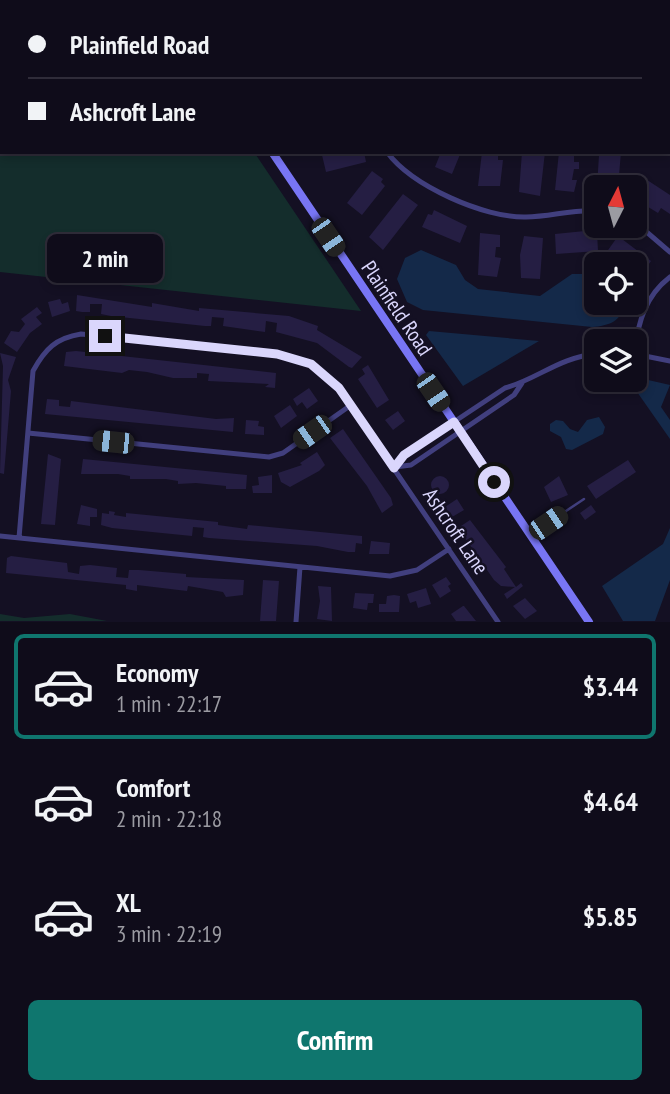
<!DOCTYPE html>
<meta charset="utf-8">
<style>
:root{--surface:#0f0c1a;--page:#181523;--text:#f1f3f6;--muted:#9b9ba2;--line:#2f2c39;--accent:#0f766e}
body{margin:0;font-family:"PT Sans Narrow",sans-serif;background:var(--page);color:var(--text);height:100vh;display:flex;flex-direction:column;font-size:26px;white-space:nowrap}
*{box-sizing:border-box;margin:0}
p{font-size:23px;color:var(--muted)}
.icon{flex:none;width:38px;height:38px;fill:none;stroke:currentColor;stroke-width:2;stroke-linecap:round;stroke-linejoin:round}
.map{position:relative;height:622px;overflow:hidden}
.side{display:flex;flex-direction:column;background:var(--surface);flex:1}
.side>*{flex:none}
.banner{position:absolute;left:0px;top:0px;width:670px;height:154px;box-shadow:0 4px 10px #0003,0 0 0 2px var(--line);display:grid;align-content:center;height:154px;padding:0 28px;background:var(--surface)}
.needle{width:46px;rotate:6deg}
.controls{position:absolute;left:584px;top:175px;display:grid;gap:14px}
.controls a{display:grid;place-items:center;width:63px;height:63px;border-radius:10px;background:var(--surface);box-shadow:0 4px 10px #0003,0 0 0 2px var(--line);font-size:35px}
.end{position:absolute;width:32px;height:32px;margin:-16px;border:9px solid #dad6fc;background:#111;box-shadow:0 0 0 4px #111}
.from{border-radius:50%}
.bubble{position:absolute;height:49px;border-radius:10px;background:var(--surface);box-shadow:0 4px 10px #0003,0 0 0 2px var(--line);font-size:23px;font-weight:700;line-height:49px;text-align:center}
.car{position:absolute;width:21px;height:42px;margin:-21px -10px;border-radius:9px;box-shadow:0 0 5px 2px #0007;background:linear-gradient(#222 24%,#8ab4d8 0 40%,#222 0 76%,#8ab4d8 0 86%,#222 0)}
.banner b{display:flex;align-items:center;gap:24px;height:66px;font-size:26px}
.banner b+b{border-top:2px solid var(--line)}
.banner i{width:18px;height:18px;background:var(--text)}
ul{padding:12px 0 0;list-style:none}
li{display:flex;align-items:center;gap:21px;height:105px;margin:0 14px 10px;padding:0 14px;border:4px solid transparent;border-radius:10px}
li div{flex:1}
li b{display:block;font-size:26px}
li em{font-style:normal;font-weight:700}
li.selected{border-color:var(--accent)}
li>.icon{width:63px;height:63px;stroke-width:1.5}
.button{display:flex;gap:14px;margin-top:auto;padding:14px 28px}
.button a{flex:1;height:80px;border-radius:10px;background:var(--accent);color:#fff;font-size:28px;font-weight:700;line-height:80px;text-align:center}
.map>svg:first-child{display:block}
.green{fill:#142d2c}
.water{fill:#142949}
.building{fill:#251e43}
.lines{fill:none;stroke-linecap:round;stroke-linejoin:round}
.service{stroke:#413f7e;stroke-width:2.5}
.minor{stroke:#413f7e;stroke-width:5}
.tertiary{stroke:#413f7e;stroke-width:7}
.secondary{stroke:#7875f4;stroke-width:8}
.route{stroke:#dad6fc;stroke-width:9}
.labels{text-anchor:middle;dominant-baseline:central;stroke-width:5;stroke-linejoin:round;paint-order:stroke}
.street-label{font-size:21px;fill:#dad6fc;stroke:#141023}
</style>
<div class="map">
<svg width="670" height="622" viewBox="0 0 670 622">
<rect width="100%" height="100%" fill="#141023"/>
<path class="green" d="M 0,0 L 152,2 L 2,2 L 2,152 L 254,152 L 361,311 L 0,272 Z
M 0,614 L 24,618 L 70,614 L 107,621 L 0,621 Z"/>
<path class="water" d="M 241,0 L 359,0 L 237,2 Z
M 421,250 L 456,265 L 465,280 L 478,289 L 540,296 L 572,274 L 597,274 L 597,303 L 625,303 C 622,321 609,326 592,327 L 423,310 L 407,302 L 397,279 L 405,258 Z
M 429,331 L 539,341 L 463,386 L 426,335 Z
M 635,377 L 670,385 L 661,407 L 670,420 L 670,439 L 635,389 L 589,382 L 597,379 L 635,380 Z
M 599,417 L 605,427 L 603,434 L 572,450 L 566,449 L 561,437 L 550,431 L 550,424 L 556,420 L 563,421 L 570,429 L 578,432 L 587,420 Z
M 670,528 L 670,580 L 655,621 L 623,621 L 602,586 L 663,544 Z"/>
<path class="building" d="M 326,152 L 364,152 L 366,162 L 326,172 L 322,155 Z
M 441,152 L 461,152 L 452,174 L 435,167 Z
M 482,152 L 498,153 L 498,160 L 503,160 L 500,186 L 478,186 Z
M 522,152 L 545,152 L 540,196 L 519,192 Z
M 559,152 L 574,152 L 574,162 L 579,162 L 579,169 L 574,169 L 572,180 L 577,180 L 574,192 L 555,190 Z
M 621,152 L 618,187 L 597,187 L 599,155 Z
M 372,171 L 383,179 L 381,182 L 385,186 L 362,215 L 347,203 Z
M 638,174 L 670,195 L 670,214 L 661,208 L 658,213 L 635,199 L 635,187 L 630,187 Z
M 403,194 L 418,205 L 383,250 L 369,237 Z
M 434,210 L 467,226 L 460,243 L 422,227 L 428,214 L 432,215 Z
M 585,231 L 597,232 L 598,251 L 556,254 L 555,234 Z
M 480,233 L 500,235 L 500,247 L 496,247 L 495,257 L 501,258 L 497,277 L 478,275 Z
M 524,236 L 543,238 L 540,279 L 521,278 L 520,255 Z
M 618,236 L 651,261 L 640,277 L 635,274 L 635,264 L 622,264 L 606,253 Z
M 77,295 L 152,307 L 152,303 L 199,311 L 199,308 L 289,316 L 318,326 L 317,330 L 362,357 L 352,368 L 349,367 L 317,343 L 276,332 L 277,323 L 266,321 L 265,332 L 223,326 L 224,318 L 212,317 L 211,326 L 205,326 L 111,316 L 101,314 L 102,304 L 90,304 L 90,312 L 82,312 L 76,311 Z
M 60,299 L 62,304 L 68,302 L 70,311 L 52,317 L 48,302 Z
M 37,307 L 42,313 L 36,317 L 42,324 L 30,333 L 17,352 L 4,343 L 11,331 L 19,332 L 25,324 L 21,319 Z
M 76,351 L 276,373 L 275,388 L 265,387 L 269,384 L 208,381 L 209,374 L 197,373 L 197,378 L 173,378 L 147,372 L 129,370 L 122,373 L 64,366 L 66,352 Z
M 0,353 L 16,357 L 8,380 L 11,391 L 4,474 L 0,473 L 3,366 Z
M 368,365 L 389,400 L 377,408 L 358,379 L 365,374 L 362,369 Z
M 309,388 L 318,401 L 307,409 L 302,402 L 297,406 L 293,399 Z
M 47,399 L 59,400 L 59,406 L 70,407 L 71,401 L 216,419 L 234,418 L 233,432 L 45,414 Z
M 290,405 L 297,416 L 281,428 L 274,416 Z
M 398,411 L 405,421 L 393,430 L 385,420 Z
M 246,420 L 259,421 L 258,426 L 264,427 L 264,435 L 245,434 Z
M 343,429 L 391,498 L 393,505 L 382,513 L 367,486 L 330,438 Z
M 317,452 L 325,465 L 319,471 L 290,487 L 281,482 L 278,473 L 302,465 L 300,463 Z
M 48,454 L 61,459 L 55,525 L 41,524 Z
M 83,459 L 247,475 L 246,489 L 226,489 L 226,486 L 196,483 L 178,484 L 178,481 L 166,479 L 130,479 L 130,476 L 118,474 L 81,474 Z
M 628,460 L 636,472 L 596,499 L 587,486 Z
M 272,475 L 272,493 L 253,493 L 252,486 L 259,485 L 258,477 Z
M 559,476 L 568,495 L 551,502 L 544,487 Z
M431 485a9 9 0 1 1 18 0a9 9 0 1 1-18 0Z
M 457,499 L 464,510 L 452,517 L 445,507 Z
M 81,505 L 97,509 L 97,517 L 90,517 L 90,526 L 77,524 Z
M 591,505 L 596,512 L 585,520 L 580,513 Z
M 109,511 L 115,512 L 114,515 L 126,517 L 126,513 L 218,522 L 218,525 L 247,529 L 248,525 L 351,535 L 362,536 L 362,544 L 356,543 L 355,552 L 348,552 L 317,546 L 209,538 L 203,537 L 204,528 L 193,527 L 192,536 L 112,528 L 101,525 L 102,513 L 109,514 Z
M 470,520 L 506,567 L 504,569 L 516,587 L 521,583 L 523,586 L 507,599 L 504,594 L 515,587 L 501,586 L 494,580 L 458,528 Z
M 371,541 L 390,543 L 389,554 L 369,554 Z
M 11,556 L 67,563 L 68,572 L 79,574 L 80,566 L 90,565 L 117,568 L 116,577 L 128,578 L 129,570 L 139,570 L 186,574 L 186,577 L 244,580 L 243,595 L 226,597 L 223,592 L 188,586 L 187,591 L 137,585 L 137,591 L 126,589 L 126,585 L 6,573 L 7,558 Z
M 446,577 L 451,584 L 448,586 L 451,591 L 440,598 L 432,585 Z
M 263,580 L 279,581 L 276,621 L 260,621 Z
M 318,586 L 331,587 L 332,621 L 317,619 L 320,601 Z
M 426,588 L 431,604 L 418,608 L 416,601 L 410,603 L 407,594 Z
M 355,593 L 374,594 L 373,603 L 368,603 L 367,610 L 353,608 Z
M 394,595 L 400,596 L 399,612 L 379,612 L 379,604 L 386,604 L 387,596 Z
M 525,598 L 537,611 L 525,619 L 513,606 Z
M 463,606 L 464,606 L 476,621 L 456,621 L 451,614 Z"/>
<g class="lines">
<path class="service" d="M 533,533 L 584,499"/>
<path class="minor" d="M 652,0 L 655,2
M 439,2 L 442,0
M 578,2 L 578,0
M 598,2 L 598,0
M 668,12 L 670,14
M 387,152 C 412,186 484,218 526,217 C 550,217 573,209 597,211
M 635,222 L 670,252
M 635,350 C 638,322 646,295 670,277
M 635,354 L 670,361
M 28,433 L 269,457 L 283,453 L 351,405
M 395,467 L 411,465 L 514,395 L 522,383
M 394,468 L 404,455 L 505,388 C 538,379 559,357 597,354
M 0,536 L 390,576 L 417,570 L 449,549
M 19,538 L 33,371 C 45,349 56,338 81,334 L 277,354 L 311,364 L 339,388 L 498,622
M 296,622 L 300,567"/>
<path class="tertiary" d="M 184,2 L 187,0"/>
<path class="secondary" d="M 168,0 L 169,2
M 272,152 L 589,622"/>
</g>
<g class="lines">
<path class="route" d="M 105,336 L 277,354 L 311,364 L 339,388 L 394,468 L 404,455 L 454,422 L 494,482"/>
</g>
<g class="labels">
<g class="street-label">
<text transform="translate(397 308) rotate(56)">Plainfield Road</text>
<text transform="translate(456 531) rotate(56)">Ashcroft Lane</text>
</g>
</g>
</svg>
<div class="controls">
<a><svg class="needle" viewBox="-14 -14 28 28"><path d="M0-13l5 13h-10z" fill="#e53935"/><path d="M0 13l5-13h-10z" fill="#9b9ba2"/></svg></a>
<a><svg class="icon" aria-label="locate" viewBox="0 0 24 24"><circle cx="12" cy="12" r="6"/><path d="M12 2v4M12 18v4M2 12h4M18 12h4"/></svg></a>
<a><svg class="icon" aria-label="layers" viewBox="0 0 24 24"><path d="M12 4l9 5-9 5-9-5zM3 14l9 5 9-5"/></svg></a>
</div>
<i class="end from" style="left:494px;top:482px"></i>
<i class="end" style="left:105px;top:336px"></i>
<div class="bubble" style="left:47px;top:234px;width:116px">2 min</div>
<i class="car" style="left:328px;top:237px;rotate:146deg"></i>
<i class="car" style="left:433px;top:392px;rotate:146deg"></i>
<i class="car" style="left:312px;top:432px;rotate:235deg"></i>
<i class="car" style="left:113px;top:442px;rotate:276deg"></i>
<i class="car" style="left:548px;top:523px;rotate:56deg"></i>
<div class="banner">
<b><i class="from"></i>Plainfield Road</b>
<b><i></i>Ashcroft Lane</b>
</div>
</div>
<section class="side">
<ul>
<li class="selected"><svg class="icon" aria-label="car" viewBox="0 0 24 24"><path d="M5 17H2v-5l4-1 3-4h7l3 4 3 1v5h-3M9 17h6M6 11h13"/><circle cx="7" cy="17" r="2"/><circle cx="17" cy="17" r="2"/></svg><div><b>Economy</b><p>1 min · 22:17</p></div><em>$3.44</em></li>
<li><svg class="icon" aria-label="car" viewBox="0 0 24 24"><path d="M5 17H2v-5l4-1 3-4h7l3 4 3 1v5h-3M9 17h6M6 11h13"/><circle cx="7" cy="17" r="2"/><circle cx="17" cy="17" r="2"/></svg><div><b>Comfort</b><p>2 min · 22:18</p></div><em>$4.64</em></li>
<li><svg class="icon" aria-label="car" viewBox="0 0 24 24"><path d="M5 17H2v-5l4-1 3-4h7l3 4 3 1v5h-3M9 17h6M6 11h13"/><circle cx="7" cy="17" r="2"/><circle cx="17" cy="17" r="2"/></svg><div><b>XL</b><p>3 min · 22:19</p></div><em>$5.85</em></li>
</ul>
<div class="button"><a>Confirm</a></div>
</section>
